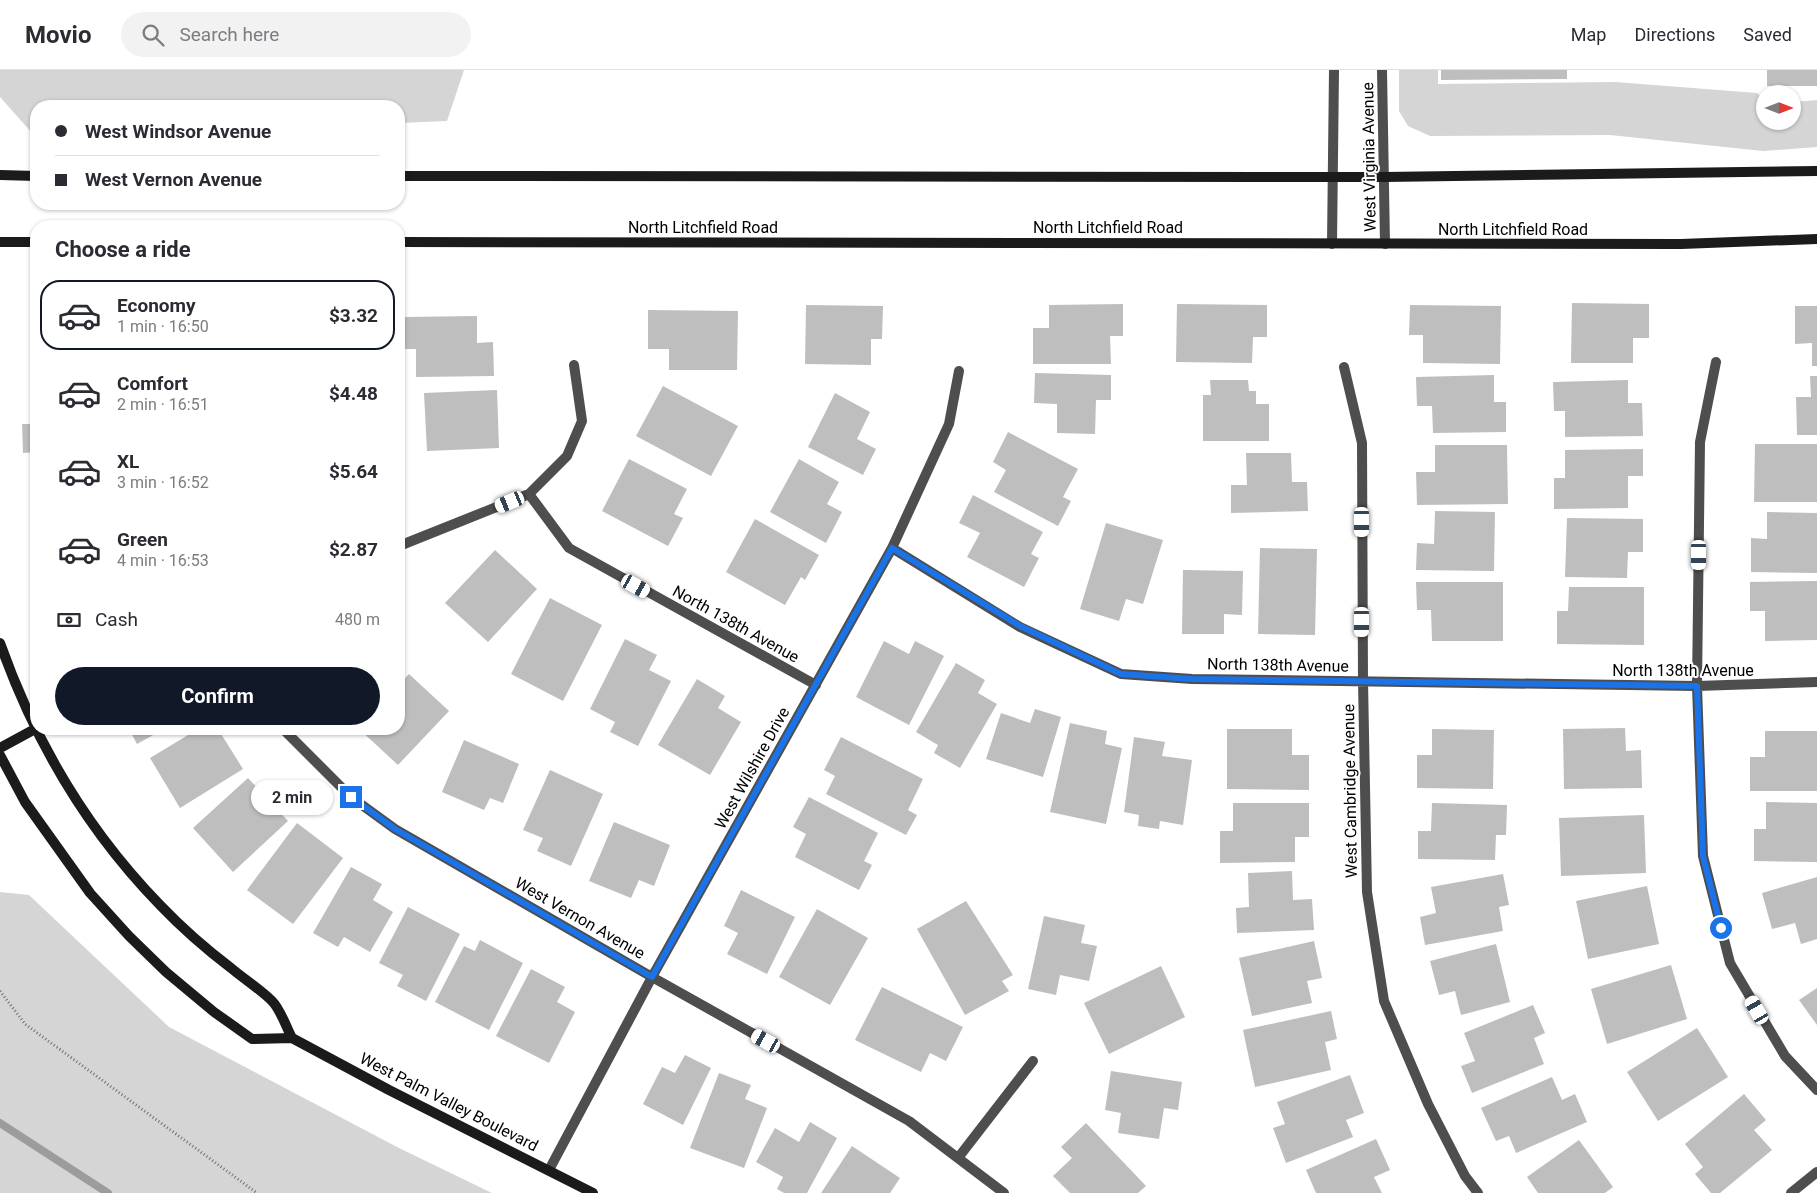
<!DOCTYPE html>
<meta charset="utf-8">
<style>
:root{--surface:#fff;--page:#f2f2f3;--text:#2b2b33;--muted:#7c7c81;--line:#e1e1e2;--accent:#111827}
body{margin:0;font-family:Roboto,sans-serif;background:var(--page);color:var(--text);height:100vh;display:flex;flex-direction:column;font-size:19px;white-space:nowrap}
*{box-sizing:border-box;margin:0}
p{font-size:16px;color:var(--muted)}
.icon{flex:none;width:28px;height:28px;fill:none;stroke:currentColor;stroke-width:2;stroke-linecap:round;stroke-linejoin:round}
.map{position:relative;flex:1;overflow:hidden}
.details{position:absolute;left:30px;top:150px;width:375px;height:515px;display:flex;flex-direction:column;background:var(--surface);border-radius:20px;box-shadow:0 1px 4px #0004}
.details>*{flex:none}
.banner{position:absolute;left:30px;top:30px;width:375px;height:110px;border-radius:20px;box-shadow:0 1px 4px #0004;display:grid;align-content:center;height:110px;padding:0 25px;background:var(--surface)}
.needle{width:32px;rotate:90deg}
.buttons{position:absolute;left:1756px;top:15px;display:grid;gap:10px}
.buttons a{display:grid;place-items:center;width:45px;height:45px;border-radius:50%;background:var(--surface);box-shadow:0 1px 4px #0004;font-size:25px}
.end{position:absolute;width:22px;height:22px;margin:-11px;border:6px solid #1a73e8;background:#fff;box-shadow:0 0 0 2px #fff}
.from{border-radius:50%}
.bubble{position:absolute;height:35px;border-radius:18px;background:var(--surface);box-shadow:0 1px 4px #0004;font-size:16px;font-weight:700;line-height:35px;text-align:center}
.car{position:absolute;width:15px;height:30px;margin:-15px -8px;border-radius:6px;box-shadow:0 0 4px 1px #0007;background:linear-gradient(#fff 24%,#345 0 40%,#fff 0 76%,#345 0 86%,#fff 0)}
.banner b{display:flex;align-items:center;gap:18px;height:48px;font-size:19px}
.banner b+b{border-top:1px solid var(--line)}
.banner i{width:12px;height:12px;background:var(--text)}
ul{padding:0;list-style:none}
li{display:flex;align-items:center;gap:15px;height:70px;margin:0 10px 8px;padding:0 15px;border:2px solid transparent;border-radius:20px}
li div{flex:1}
li b{display:block;font-size:19px}
li em{font-style:normal;font-weight:700}
li.active{border-color:var(--accent)}
li>.icon{width:45px;height:45px;stroke-width:1.5}
h2{padding:0 25px;font-size:22px;line-height:60px}
.pay{display:flex;align-items:center;gap:12px;height:55px;padding:0 25px;font-size:19px}
.pay p{margin-inline-start:auto}
.action{display:flex;gap:10px;margin-top:auto;padding:10px 25px}
.action a{flex:1;height:58px;border-radius:30px;background:var(--accent);color:#fff;font-size:20px;font-weight:700;line-height:58px;text-align:center}
header{display:flex;align-items:center;gap:30px;box-sizing:border-box;height:70px;padding:0 25px;background:var(--surface);border-bottom:1px solid var(--line)}
header strong{font-size:24px}
nav{display:flex;gap:28px;margin-inline-start:auto;font-size:18px}
.search{width:350px;height:45px;background:var(--page);display:flex;align-items:center;gap:12px;box-sizing:border-box;padding:0 18px;border-radius:28px;color:var(--muted);font-size:19px}
.map>svg:first-child{display:block}
.green{fill:#d5d5d5}
.lines{fill:none;stroke-linecap:round;stroke-linejoin:round}
.stream{stroke:#9c9c9c;stroke-width:8}
.building{fill:#bebebe}
.path{stroke:#707070;stroke-width:3;stroke-dasharray:1 2.5;stroke-linecap:butt}
.street{stroke:#4e4e4e;stroke-width:10}
.secondary{stroke:#1b1b1b;stroke-width:10}
.route{stroke:#1a73e8;stroke-width:6}
.labels{text-anchor:middle;dominant-baseline:central;stroke-width:4;stroke-linejoin:round;paint-order:stroke}
.street-label{font-size:16px;fill:#000;stroke:#fff}
</style>
<header>
<strong>Movio</strong>
<div class="search"><svg class="icon" aria-label="search" viewBox="0 0 24 24"><circle cx="10" cy="10" r="6"/><path d="M15 15l6 6"/></svg>Search here</div>
<nav><a>Map</a><a>Directions</a><a>Saved</a></nav>
</header>
<div class="map">
<svg width="1817" height="1123" viewBox="0 0 1817 1123">
<rect width="100%" height="100%" fill="#fff"/>
<path class="green" d="M 0,0 L 464,0 L 447,51 L 399,53 L 399,36 L 36,36 L 36,63 L 32,63 L 0,27 Z
M 1399,0 L 1438,0 L 1438,14 L 1615,12 L 1757,23 L 1765,30 L 1765,51 L 1792,51 L 1793,32 L 1817,30 L 1817,77 L 1763,81 L 1610,65 L 1430,66 L 1408,56 L 1399,41 Z
M 0,822 L 29,825 L 169,957 L 399,1078 L 492,1123 L 0,1123 Z"/>
<g class="lines">
<path class="stream" d="M 0,1053 L 108,1123"/>
</g>
<path class="building" d="M 1441,0 L 1567,0 L 1567,9 L 1441,10 Z
M 1767,0 L 1817,0 L 1817,16 L 1767,16 Z
M 1572,233 L 1649,234 L 1649,268 L 1633,268 L 1633,293 L 1571,293 Z
M 1123,234 L 1123,266 L 1110,266 L 1111,294 L 1033,294 L 1033,258 L 1049,258 L 1049,235 Z
M 1177,234 L 1267,235 L 1267,267 L 1253,267 L 1252,293 L 1176,292 Z
M 806,235 L 883,236 L 882,269 L 871,269 L 871,295 L 805,294 Z
M 1410,235 L 1501,236 L 1500,294 L 1423,293 L 1423,265 L 1409,265 Z
M 1795,236 L 1817,236 L 1817,296 L 1812,296 L 1812,273 L 1795,274 Z
M 648,240 L 738,241 L 737,300 L 669,300 L 669,279 L 648,279 Z
M 477,246 L 477,273 L 493,272 L 494,306 L 416,307 L 416,279 L 405,279 L 404,247 Z
M 1035,303 L 1111,305 L 1111,330 L 1096,330 L 1095,364 L 1057,363 L 1057,334 L 1034,333 Z
M 1494,305 L 1494,332 L 1506,332 L 1506,362 L 1433,363 L 1432,336 L 1417,336 L 1416,307 Z
M 1810,306 L 1817,306 L 1817,365 L 1797,365 L 1796,327 L 1811,327 Z
M 1210,310 L 1248,310 L 1249,321 L 1256,321 L 1256,334 L 1269,334 L 1269,371 L 1203,371 L 1203,325 L 1211,325 Z
M 1628,310 L 1628,333 L 1642,333 L 1643,366 L 1565,367 L 1565,341 L 1554,341 L 1553,312 Z
M 663,316 L 738,356 L 711,406 L 636,366 Z
M 497,320 L 499,378 L 427,381 L 424,323 Z
M 32,323 L 36,323 L 36,382 L 23,383 L 22,354 L 33,354 Z
M 835,323 L 870,342 L 857,369 L 876,379 L 863,405 L 808,377 Z
M 1008,362 L 1078,399 L 1063,427 L 1071,431 L 1058,456 L 994,422 L 1006,400 L 993,392 Z
M 1755,374 L 1817,374 L 1817,432 L 1754,432 Z
M 1435,375 L 1507,375 L 1508,434 L 1417,435 L 1416,402 L 1435,402 Z
M 1643,379 L 1643,406 L 1628,406 L 1628,438 L 1554,439 L 1554,408 L 1565,408 L 1565,380 Z
M 1246,383 L 1291,383 L 1292,412 L 1307,412 L 1308,441 L 1231,443 L 1231,415 L 1247,415 Z
M 629,389 L 687,419 L 674,444 L 683,448 L 668,476 L 602,441 Z
M 799,389 L 839,412 L 827,434 L 842,442 L 826,473 L 770,442 Z
M 973,425 L 1043,462 L 1031,484 L 1039,488 L 1024,517 L 967,487 L 980,463 L 959,453 Z
M 1435,441 L 1495,442 L 1494,501 L 1416,500 L 1417,473 L 1434,474 Z
M 1767,442 L 1817,443 L 1817,503 L 1751,502 L 1751,468 L 1767,469 Z
M 1567,448 L 1643,449 L 1643,482 L 1628,482 L 1627,508 L 1565,507 Z
M 755,449 L 819,485 L 805,510 L 801,507 L 785,535 L 726,502 Z
M 1106,453 L 1163,470 L 1143,534 L 1126,529 L 1119,551 L 1080,539 Z
M 1260,478 L 1317,479 L 1315,565 L 1258,564 Z
M 495,480 L 537,519 L 488,572 L 445,533 Z
M 1183,500 L 1243,501 L 1242,545 L 1224,544 L 1224,564 L 1182,564 Z
M 1817,511 L 1817,570 L 1765,571 L 1765,541 L 1750,541 L 1750,512 Z
M 1416,512 L 1503,512 L 1503,571 L 1432,571 L 1431,540 L 1417,540 Z
M 1569,517 L 1644,517 L 1644,575 L 1557,574 L 1557,541 L 1568,541 Z
M 550,528 L 602,555 L 563,631 L 511,604 Z
M 625,569 L 657,585 L 649,600 L 671,611 L 638,676 L 610,662 L 615,652 L 590,639 Z
M 884,571 L 909,584 L 915,571 L 944,586 L 909,655 L 856,627 Z
M 956,593 L 985,610 L 978,623 L 997,634 L 960,698 L 934,683 L 938,675 L 916,662 Z
M 409,604 L 449,641 L 398,695 L 359,659 L 399,659 L 399,614 Z
M 697,609 L 725,626 L 718,638 L 741,652 L 710,705 L 658,675 Z
M 1035,639 L 1061,647 L 1043,707 L 986,689 L 1001,643 L 1030,653 Z
M 1070,653 L 1107,661 L 1105,674 L 1122,678 L 1106,754 L 1050,742 Z
M 1625,658 L 1626,681 L 1641,680 L 1642,718 L 1564,719 L 1563,659 Z
M 129,659 L 164,659 L 137,674 Z
M 198,659 L 218,659 L 243,699 L 180,738 L 150,688 Z
M 1227,659 L 1292,659 L 1292,685 L 1309,685 L 1309,720 L 1227,719 Z
M 1432,659 L 1494,660 L 1493,719 L 1417,718 L 1417,685 L 1432,685 Z
M 1765,661 L 1817,661 L 1817,721 L 1750,721 L 1750,687 L 1765,687 Z
M 841,667 L 923,709 L 908,740 L 917,745 L 906,765 L 826,724 L 835,706 L 824,700 Z
M 1134,667 L 1165,672 L 1162,686 L 1192,690 L 1183,755 L 1160,751 L 1159,759 L 1138,756 L 1139,745 L 1124,742 Z
M 464,670 L 519,694 L 503,733 L 490,728 L 484,740 L 442,722 Z
M 550,700 L 603,724 L 571,796 L 537,781 L 543,768 L 523,760 Z
M 248,708 L 288,751 L 233,802 L 193,758 Z
M 809,727 L 878,763 L 864,791 L 872,795 L 859,820 L 795,787 L 806,764 L 793,757 Z
M 1766,732 L 1817,733 L 1817,792 L 1754,791 L 1754,759 L 1766,759 Z
M 1233,733 L 1309,733 L 1309,767 L 1295,767 L 1295,792 L 1220,793 L 1220,761 L 1233,761 Z
M 1432,733 L 1507,735 L 1506,765 L 1496,765 L 1495,790 L 1418,789 L 1418,761 L 1431,761 Z
M 1644,745 L 1646,803 L 1561,806 L 1559,748 Z
M 614,752 L 670,775 L 654,816 L 639,810 L 631,828 L 589,811 Z
M 297,753 L 343,788 L 293,854 L 247,820 Z
M 351,797 L 382,814 L 373,830 L 393,842 L 370,882 L 344,867 L 338,877 L 313,863 Z
M 1292,801 L 1293,830 L 1312,829 L 1314,860 L 1237,863 L 1236,838 L 1249,837 L 1248,803 Z
M 1503,804 L 1509,835 L 1499,837 L 1503,861 L 1425,875 L 1420,847 L 1436,843 L 1431,817 Z
M 1817,807 L 1817,869 L 1801,874 L 1795,853 L 1772,859 L 1762,823 Z
M 1647,816 L 1659,874 L 1588,889 L 1576,831 Z
M 741,820 L 795,847 L 767,904 L 727,884 L 738,863 L 724,856 Z
M 966,831 L 1013,905 L 1002,911 L 1009,921 L 965,945 L 917,859 Z
M 408,837 L 460,864 L 426,931 L 397,916 L 403,905 L 379,893 Z
M 817,839 L 868,868 L 830,935 L 779,907 Z
M 1044,846 L 1085,855 L 1081,873 L 1097,876 L 1089,911 L 1060,905 L 1056,925 L 1028,919 Z
M 480,870 L 523,893 L 489,960 L 435,932 L 464,876 L 475,881 Z
M 1314,871 L 1322,908 L 1307,911 L 1312,933 L 1252,946 L 1239,888 Z
M 1496,874 L 1510,932 L 1461,945 L 1455,921 L 1439,925 L 1430,891 Z
M 1671,895 L 1687,949 L 1607,974 L 1591,919 Z
M 1161,896 L 1185,947 L 1109,984 L 1084,933 Z
M 531,899 L 565,917 L 557,932 L 575,942 L 549,993 L 496,966 Z
M 882,917 L 963,957 L 946,991 L 930,983 L 921,1002 L 855,970 Z
M 1817,918 L 1817,955 L 1799,930 Z
M 1533,935 L 1545,963 L 1534,968 L 1544,994 L 1472,1023 L 1461,996 L 1475,991 L 1464,963 Z
M 1331,941 L 1337,969 L 1325,972 L 1331,1000 L 1255,1017 L 1243,960 Z
M 1697,958 L 1728,1007 L 1658,1051 L 1627,1002 Z
M 685,985 L 711,998 L 683,1055 L 643,1034 L 662,997 L 675,1003 Z
M 1111,1001 L 1182,1012 L 1178,1040 L 1164,1038 L 1159,1069 L 1118,1063 L 1121,1043 L 1105,1040 Z
M 719,1003 L 751,1015 L 745,1029 L 767,1038 L 744,1098 L 690,1078 Z
M 1350,1005 L 1364,1043 L 1346,1050 L 1353,1067 L 1286,1093 L 1273,1058 L 1285,1054 L 1277,1032 Z
M 1552,1007 L 1562,1030 L 1575,1024 L 1587,1052 L 1516,1083 L 1509,1066 L 1496,1071 L 1481,1038 Z
M 1744,1024 L 1766,1050 L 1754,1060 L 1772,1080 L 1720,1123 L 1711,1123 L 1695,1104 L 1703,1097 L 1685,1074 Z
M 810,1052 L 837,1068 L 807,1123 L 784,1123 L 777,1119 L 783,1107 L 756,1092 L 775,1058 L 799,1072 Z
M 1086,1053 L 1146,1116 L 1138,1123 L 1070,1123 L 1053,1106 L 1072,1088 L 1061,1077 Z
M 1376,1069 L 1390,1100 L 1374,1107 L 1382,1123 L 1316,1123 L 1306,1100 Z
M 1579,1070 L 1613,1117 L 1605,1123 L 1538,1123 L 1527,1107 Z
M 852,1076 L 900,1108 L 890,1123 L 821,1123 Z"/>
<g class="lines">
<path class="path" d="M 0,921 L 25,954 L 257,1123"/>
<path class="street" d="M 1382,0 L 1385,174
M 1332,174 L 1334,0
M 1716,292 L 1700,372 L 1697,616 L 1703,786 L 1730,893 L 1785,986 L 1817,1020
M 1344,297 L 1362,373 L 1363,611 L 1367,822 L 1384,931 L 1428,1034 L 1465,1106 L 1478,1123
M 529,424 L 569,478 L 816,615
M 399,476 L 529,424 L 567,386 L 582,351 L 574,295
M 892,478 L 1020,557 L 1121,604 L 1192,609 L 1697,616 L 1817,612
M 283,659 L 351,727 L 395,759 L 652,907 L 909,1051 L 1004,1123
M 958,1088 L 1033,991
M 549,1100 L 652,907 L 892,478 L 949,354 L 959,301
M 1791,1123 L 1817,1102"/>
<path class="secondary" d="M 0,105 L 36,106
M 399,106 L 1384,107 L 1817,101
M 0,172 L 36,172
M 399,172 L 1681,174 L 1817,169
M 0,573 C 35,672 87,760 160,835 C 182,858 206,879 231,898 C 244,909 260,919 272,931 C 281,940 286,957 292,968
M 0,678 L 35,659
M 0,685 L 25,732 L 90,823 L 129,866 L 166,902 L 214,942 L 252,969 L 292,968 L 389,1020 L 593,1123"/>
</g>
<g class="lines">
<path class="route" d="M 351,727 L 395,759 L 652,907 L 892,478 L 1020,556 L 1121,604 L 1192,609 L 1697,616 L 1703,786 L 1721,858"/>
</g>
<g class="labels">
<g class="street-label">
<text transform="translate(1369 87) rotate(-91)">West Virginia Avenue</text>
<text x="703" y="157">North Litchfield Road</text>
<text x="1108" y="157">North Litchfield Road</text>
<text x="1513" y="159">North Litchfield Road</text>
<text transform="translate(736 554) rotate(29)">North 138th Avenue</text>
<text transform="translate(1278 595) rotate(1)">North 138th Avenue</text>
<text x="1683" y="600">North 138th Avenue</text>
<text transform="translate(752 698) rotate(-61)">West Wilshire Drive</text>
<text transform="translate(1350 721) rotate(-91)">West Cambridge Avenue</text>
<text transform="translate(580 848) rotate(30)">West Vernon Avenue</text>
<text transform="translate(449 1032) rotate(27)">West Palm Valley Boulevard</text>
</g>
</g>
</svg>
<div class="buttons">
<a><svg class="needle" viewBox="-14 -14 28 28"><path d="M0-13l5 13h-10z" fill="#e53935"/><path d="M0 13l5-13h-10z" fill="#7c7c81"/></svg></a>
</div>
<i class="end from" style="left:1721px;top:858px"></i>
<i class="end" style="left:351px;top:727px"></i>
<div class="bubble" style="left:251px;top:710px;width:82px">2 min</div>
<i class="car" style="left:510px;top:432px;rotate:248deg"></i>
<i class="car" style="left:1362px;top:452px;rotate:180deg"></i>
<i class="car" style="left:1699px;top:485px;rotate:180deg"></i>
<i class="car" style="left:636px;top:516px;rotate:119deg"></i>
<i class="car" style="left:1362px;top:552px;rotate:180deg"></i>
<i class="car" style="left:1757px;top:940px;rotate:330deg"></i>
<i class="car" style="left:766px;top:971px;rotate:299deg"></i>
<div class="banner">
<b><i class="from"></i>West Windsor Avenue</b>
<b><i></i>West Vernon Avenue</b>
</div>
<section class="details">
<h2>Choose a ride</h2>
<ul>
<li class="active"><svg class="icon" aria-label="car" viewBox="0 0 24 24"><path d="M5 17H2v-5l4-1 3-4h7l3 4 3 1v5h-3M9 17h6M6 11h13"/><circle cx="7" cy="17" r="2"/><circle cx="17" cy="17" r="2"/></svg><div><b>Economy</b><p>1 min · 16:50</p></div><em>$3.32</em></li>
<li><svg class="icon" aria-label="car" viewBox="0 0 24 24"><path d="M5 17H2v-5l4-1 3-4h7l3 4 3 1v5h-3M9 17h6M6 11h13"/><circle cx="7" cy="17" r="2"/><circle cx="17" cy="17" r="2"/></svg><div><b>Comfort</b><p>2 min · 16:51</p></div><em>$4.48</em></li>
<li><svg class="icon" aria-label="car" viewBox="0 0 24 24"><path d="M5 17H2v-5l4-1 3-4h7l3 4 3 1v5h-3M9 17h6M6 11h13"/><circle cx="7" cy="17" r="2"/><circle cx="17" cy="17" r="2"/></svg><div><b>XL</b><p>3 min · 16:52</p></div><em>$5.64</em></li>
<li><svg class="icon" aria-label="car" viewBox="0 0 24 24"><path d="M5 17H2v-5l4-1 3-4h7l3 4 3 1v5h-3M9 17h6M6 11h13"/><circle cx="7" cy="17" r="2"/><circle cx="17" cy="17" r="2"/></svg><div><b>Green</b><p>4 min · 16:53</p></div><em>$2.87</em></li>
</ul>
<div class="pay"><svg class="icon" aria-label="cash" viewBox="0 0 24 24"><path d="M3 7h18v10H3z"/><circle cx="12" cy="12" r="2"/></svg>Cash<p>480 m</p></div>
<div class="action"><a>Confirm</a></div>
</section>
</div>
